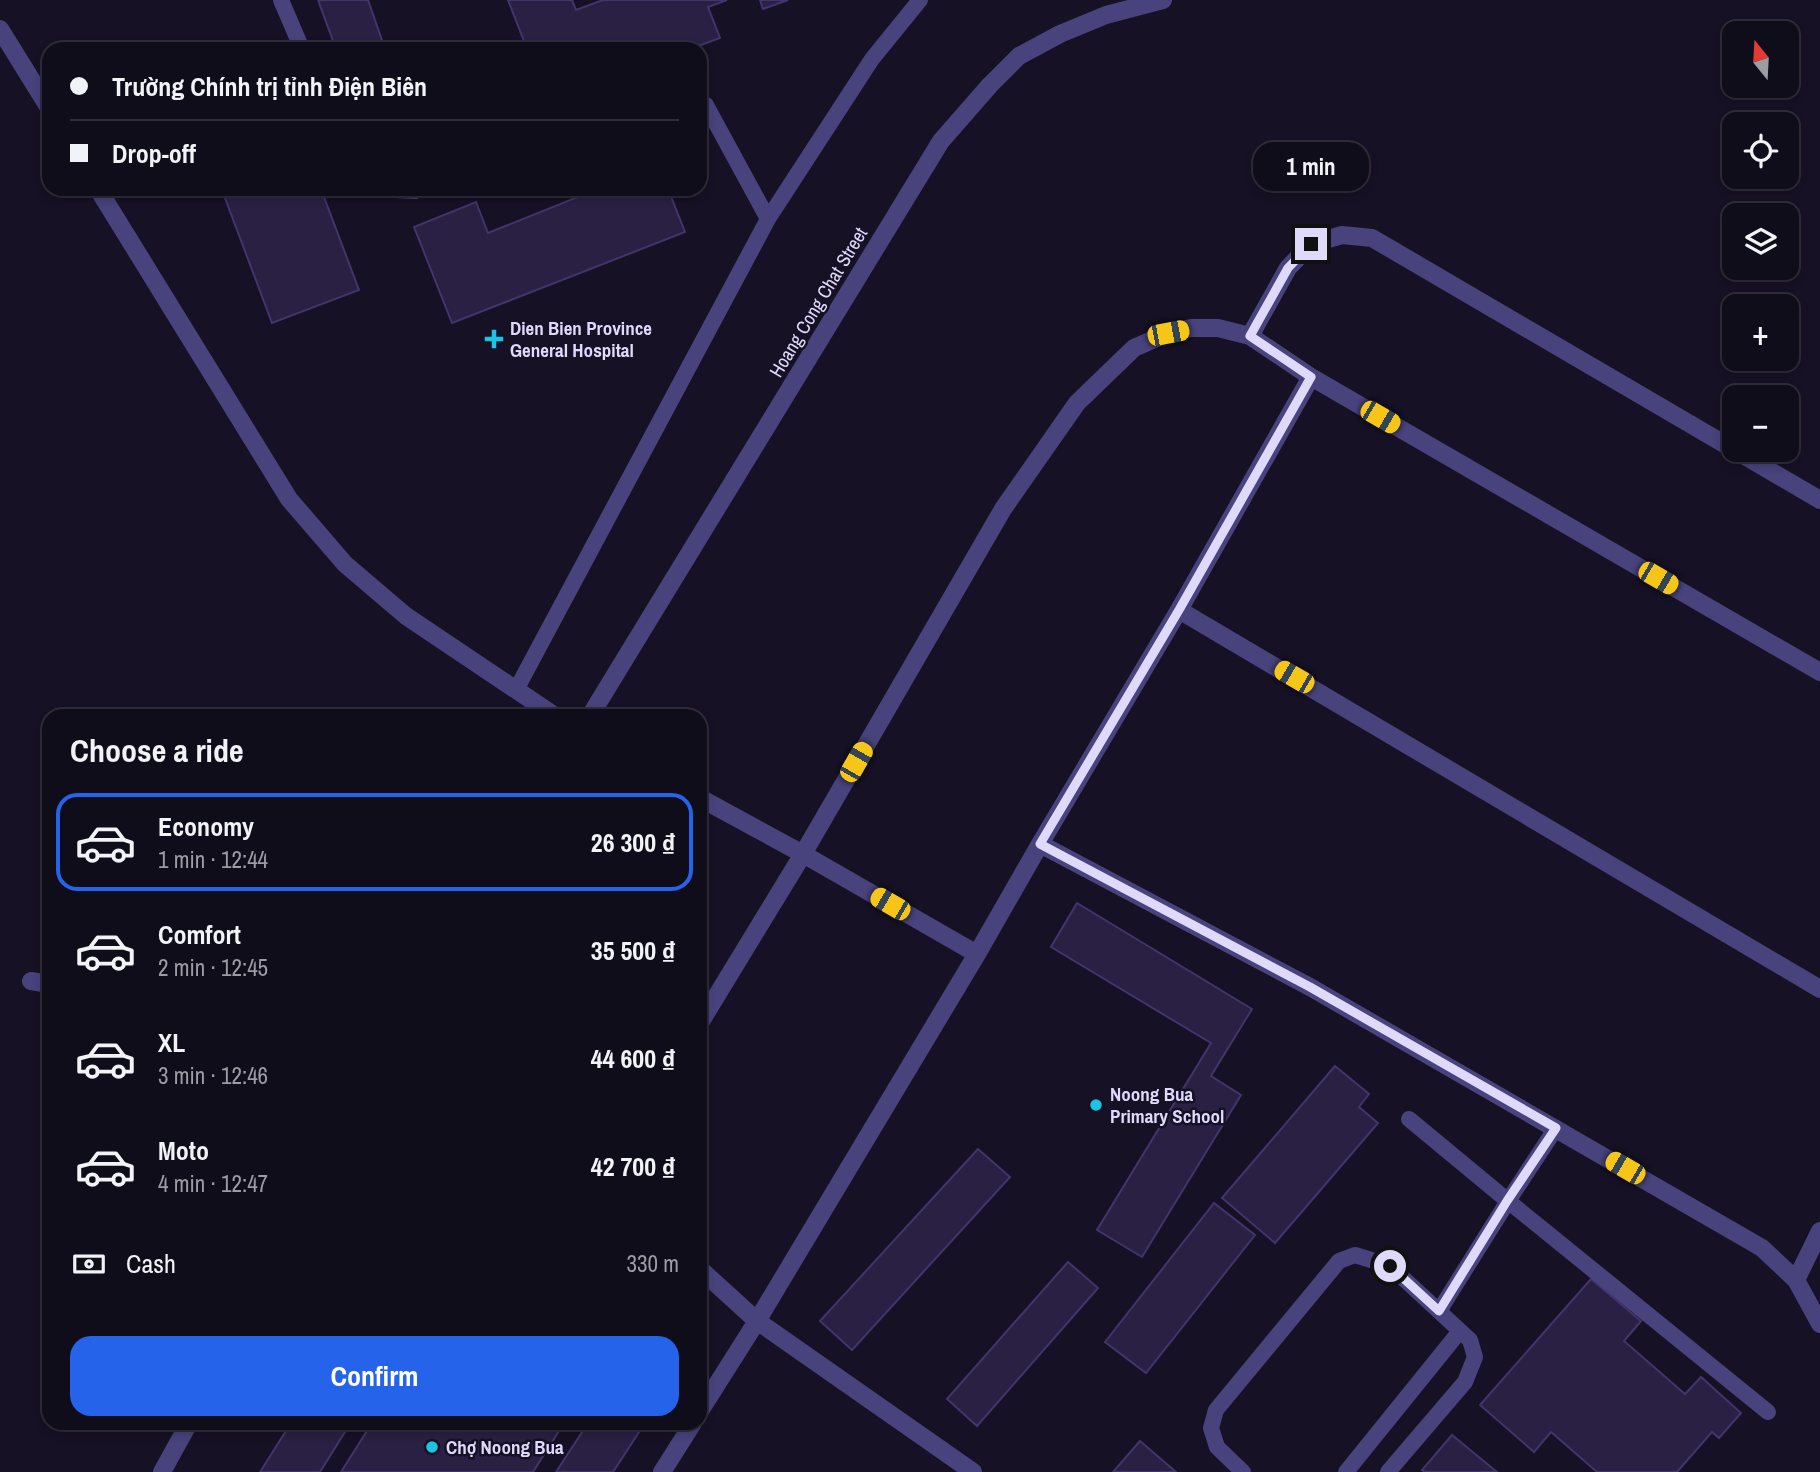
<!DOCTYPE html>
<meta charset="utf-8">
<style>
:root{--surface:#100d1b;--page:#1e1b28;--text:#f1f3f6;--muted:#9c9ca3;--line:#302d3a;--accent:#2563eb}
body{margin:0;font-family:"Archivo Narrow",sans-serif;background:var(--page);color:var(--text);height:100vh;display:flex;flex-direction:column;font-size:26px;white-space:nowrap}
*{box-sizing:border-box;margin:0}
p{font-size:23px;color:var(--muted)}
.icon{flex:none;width:38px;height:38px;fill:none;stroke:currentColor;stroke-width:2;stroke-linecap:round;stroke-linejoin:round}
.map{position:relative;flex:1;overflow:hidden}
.panel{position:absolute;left:42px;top:709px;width:665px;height:721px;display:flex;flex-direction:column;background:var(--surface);border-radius:21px;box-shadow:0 4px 10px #0003,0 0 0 2px var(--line)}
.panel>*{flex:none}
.banner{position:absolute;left:42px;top:42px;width:665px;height:154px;border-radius:21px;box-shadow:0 4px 10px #0003,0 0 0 2px var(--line);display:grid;align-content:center;height:154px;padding:0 28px;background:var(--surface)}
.needle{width:46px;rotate:342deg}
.tools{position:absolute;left:1722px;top:21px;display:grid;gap:14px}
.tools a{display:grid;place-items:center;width:77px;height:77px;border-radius:14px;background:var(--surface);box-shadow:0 4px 10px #0003,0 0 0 2px var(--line);font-size:35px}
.end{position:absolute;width:32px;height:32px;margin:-16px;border:9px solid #dfd9fb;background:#111;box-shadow:0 0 0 4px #111}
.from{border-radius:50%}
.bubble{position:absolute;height:49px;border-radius:21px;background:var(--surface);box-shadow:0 4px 10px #0003,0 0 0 2px var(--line);font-size:23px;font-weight:800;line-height:49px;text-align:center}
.car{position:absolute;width:21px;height:42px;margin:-21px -10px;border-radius:9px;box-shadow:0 0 5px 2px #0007;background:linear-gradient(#f5c518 24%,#345 0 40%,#f5c518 0 76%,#345 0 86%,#f5c518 0)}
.banner b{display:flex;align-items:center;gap:24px;height:66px;font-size:26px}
.banner b+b{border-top:2px solid var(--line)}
.banner i{width:18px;height:18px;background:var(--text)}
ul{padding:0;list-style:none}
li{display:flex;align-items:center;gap:21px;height:98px;margin:0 14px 10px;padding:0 14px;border:4px solid transparent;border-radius:21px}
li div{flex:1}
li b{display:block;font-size:26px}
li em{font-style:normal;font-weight:800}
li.on{border-color:var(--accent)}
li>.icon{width:63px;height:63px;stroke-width:1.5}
h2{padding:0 28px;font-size:32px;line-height:84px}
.pay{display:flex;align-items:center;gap:18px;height:77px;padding:0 28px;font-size:26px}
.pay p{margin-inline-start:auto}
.action{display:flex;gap:14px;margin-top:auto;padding:14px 28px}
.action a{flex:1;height:80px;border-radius:21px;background:var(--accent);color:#fff;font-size:28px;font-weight:800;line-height:80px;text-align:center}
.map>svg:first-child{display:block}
.building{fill:#292043;stroke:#43346c;stroke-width:2}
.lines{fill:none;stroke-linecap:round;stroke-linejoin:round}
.service{stroke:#48427d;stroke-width:16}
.minor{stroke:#48427d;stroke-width:18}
.tertiary{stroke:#48427d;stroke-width:18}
.route{stroke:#dfd9fb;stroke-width:9}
.poi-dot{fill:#1bc3e5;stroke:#161124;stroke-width:2.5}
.labels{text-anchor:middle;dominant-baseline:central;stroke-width:5;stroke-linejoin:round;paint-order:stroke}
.street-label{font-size:19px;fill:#dfd9fb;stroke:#161124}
.poi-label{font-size:19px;font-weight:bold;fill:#dfd9fb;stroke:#161124;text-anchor:start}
</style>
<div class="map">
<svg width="1820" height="1472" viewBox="0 0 1820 1472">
<rect width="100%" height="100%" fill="#161124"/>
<path class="building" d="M 318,0 L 368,0 L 385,49 L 336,49 Z
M 508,0 L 572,0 L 576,10 L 603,0 L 727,0 L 708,7 L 720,38 L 690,49 L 527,49 Z
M 760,0 L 788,0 L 763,9 Z
M 224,189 L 321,189 L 359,290 L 272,323 L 222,190 Z
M 587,189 L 668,189 L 685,232 L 452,323 L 414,227 L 476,202 L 488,233 L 588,193 Z
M 1077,903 L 1252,1009 L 1211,1076 L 1241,1095 L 1142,1257 L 1097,1230 L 1211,1043 L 1051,947 Z
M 1335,1066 L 1369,1094 L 1359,1107 L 1378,1123 L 1275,1243 L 1222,1198 Z
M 978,1149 L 1010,1177 L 852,1350 L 820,1321 Z
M 1214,1203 L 1255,1235 L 1146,1373 L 1105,1342 Z
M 1068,1262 L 1098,1288 L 977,1426 L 947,1399 Z
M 1591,1279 L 1641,1321 L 1624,1341 L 1685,1394 L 1701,1377 L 1741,1413 L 1719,1438 L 1712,1432 L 1677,1472 L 1597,1472 L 1551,1432 L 1534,1452 L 1480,1405 Z
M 291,1423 L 348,1423 L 350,1424 L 320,1472 L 260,1472 Z
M 372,1423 L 564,1423 L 533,1472 L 341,1472 Z
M 588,1423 L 645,1423 L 613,1472 L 556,1472 Z
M 1452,1435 L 1497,1472 L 1425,1472 L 1422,1470 Z
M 1140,1441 L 1176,1472 L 1113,1472 Z"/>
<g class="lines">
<path class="service" d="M 281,0 L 302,49
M 700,102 L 706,105 L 768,219
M 376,189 L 415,191 L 420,189
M 516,690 L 768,219 L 872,59 L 920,0
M 1409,1119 L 1508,1201 L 1768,1412
M 1439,1311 L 1508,1201 L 1556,1128
M 1243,1472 L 1217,1447 L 1211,1428 L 1216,1410 L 1339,1261 L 1355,1255 L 1390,1266 L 1470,1340 L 1475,1357 L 1465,1382 L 1388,1472
M 1346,1472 L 1460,1331"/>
<path class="minor" d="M 1250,336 L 1288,268 L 1311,244 L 1342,235 L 1372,238 L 1820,500
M 1179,610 L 1820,989
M 700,798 L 803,854 L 977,954
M 1040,844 L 1310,987 L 1762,1248 L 1796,1280 L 1820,1324
M 31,981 L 49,984
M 700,1023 L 803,854 L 1003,509 L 1077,403 L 1134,348 L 1168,333 L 1191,328 L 1218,328 L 1250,336 L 1311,377 L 1820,672
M 700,1269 L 757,1321 L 973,1472
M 1796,1280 L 1820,1231
M 700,1411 L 757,1321 L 977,954 L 1040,844 L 1179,610 L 1311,377
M 662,1472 L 693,1423"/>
<path class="tertiary" d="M 0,29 L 49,108
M 98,189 L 289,499 L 345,564 L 406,616 L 555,716
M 590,716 L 941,141 L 990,85 L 1019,56 L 1060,34 L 1106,15 L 1163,0
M 162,1472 L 189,1423"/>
</g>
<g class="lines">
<path class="route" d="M 1311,244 L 1288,268 L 1250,336 L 1311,377 L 1179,610 L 1040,844 L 1310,987 L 1556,1128 L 1507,1201 L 1439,1311 L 1390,1266"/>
</g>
<g class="poi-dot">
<path d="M490.5 328.5h7v7h7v7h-7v7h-7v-7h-7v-7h7z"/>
<circle cx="1096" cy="1105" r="7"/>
<circle cx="432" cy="1447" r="7"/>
</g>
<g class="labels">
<g class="street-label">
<text transform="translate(818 302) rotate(-59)">Hoang Cong Chat Street</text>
</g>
<g class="poi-label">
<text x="510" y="328">Dien Bien Province<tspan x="510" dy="22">General Hospital</tspan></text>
<text x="1110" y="1094">Noong Bua<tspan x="1110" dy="22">Primary School</tspan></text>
<text x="446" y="1447">Chợ Noong Bua</text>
</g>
</g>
</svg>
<div class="tools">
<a><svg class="needle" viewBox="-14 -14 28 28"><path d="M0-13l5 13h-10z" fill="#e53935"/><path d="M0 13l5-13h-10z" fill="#9c9ca3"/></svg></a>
<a><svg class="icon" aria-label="locate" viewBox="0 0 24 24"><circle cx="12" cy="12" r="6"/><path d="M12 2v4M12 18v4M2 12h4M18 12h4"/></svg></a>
<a><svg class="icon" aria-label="layers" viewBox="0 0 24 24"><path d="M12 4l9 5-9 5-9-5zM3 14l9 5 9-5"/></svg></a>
<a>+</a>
<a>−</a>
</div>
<i class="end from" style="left:1390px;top:1266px"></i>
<i class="end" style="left:1311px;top:244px"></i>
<div class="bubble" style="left:1253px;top:142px;width:116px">1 min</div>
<i class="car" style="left:1168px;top:333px;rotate:79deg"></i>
<i class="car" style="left:1380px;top:417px;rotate:120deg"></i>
<i class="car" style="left:1658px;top:578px;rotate:120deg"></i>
<i class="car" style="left:1294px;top:677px;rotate:300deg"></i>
<i class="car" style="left:856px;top:762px;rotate:30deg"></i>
<i class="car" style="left:890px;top:904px;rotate:300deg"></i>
<i class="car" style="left:1625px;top:1168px;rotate:300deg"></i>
<div class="banner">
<b><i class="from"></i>Trường Chính trị tỉnh Điện Biên</b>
<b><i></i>Drop-off</b>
</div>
<section class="panel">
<h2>Choose a ride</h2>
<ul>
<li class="on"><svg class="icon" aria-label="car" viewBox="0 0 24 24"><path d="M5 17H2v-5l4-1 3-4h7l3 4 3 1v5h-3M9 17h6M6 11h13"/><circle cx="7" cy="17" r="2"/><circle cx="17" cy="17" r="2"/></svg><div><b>Economy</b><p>1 min · 12:44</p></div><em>26 300 ₫</em></li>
<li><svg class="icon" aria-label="car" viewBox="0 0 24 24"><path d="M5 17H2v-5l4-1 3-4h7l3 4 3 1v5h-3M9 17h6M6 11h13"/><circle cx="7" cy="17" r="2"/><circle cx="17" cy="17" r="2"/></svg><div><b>Comfort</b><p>2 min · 12:45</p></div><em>35 500 ₫</em></li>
<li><svg class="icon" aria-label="car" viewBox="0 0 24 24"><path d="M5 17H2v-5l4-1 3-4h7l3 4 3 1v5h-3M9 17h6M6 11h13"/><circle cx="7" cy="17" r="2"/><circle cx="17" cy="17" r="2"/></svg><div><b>XL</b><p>3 min · 12:46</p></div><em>44 600 ₫</em></li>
<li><svg class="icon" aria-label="car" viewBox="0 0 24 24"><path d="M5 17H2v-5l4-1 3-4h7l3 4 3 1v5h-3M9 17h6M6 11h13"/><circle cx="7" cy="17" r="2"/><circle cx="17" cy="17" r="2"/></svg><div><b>Moto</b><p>4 min · 12:47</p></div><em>42 700 ₫</em></li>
</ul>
<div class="pay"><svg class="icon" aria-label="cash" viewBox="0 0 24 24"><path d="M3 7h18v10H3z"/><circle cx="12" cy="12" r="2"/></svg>Cash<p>330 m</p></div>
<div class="action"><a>Confirm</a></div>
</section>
</div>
